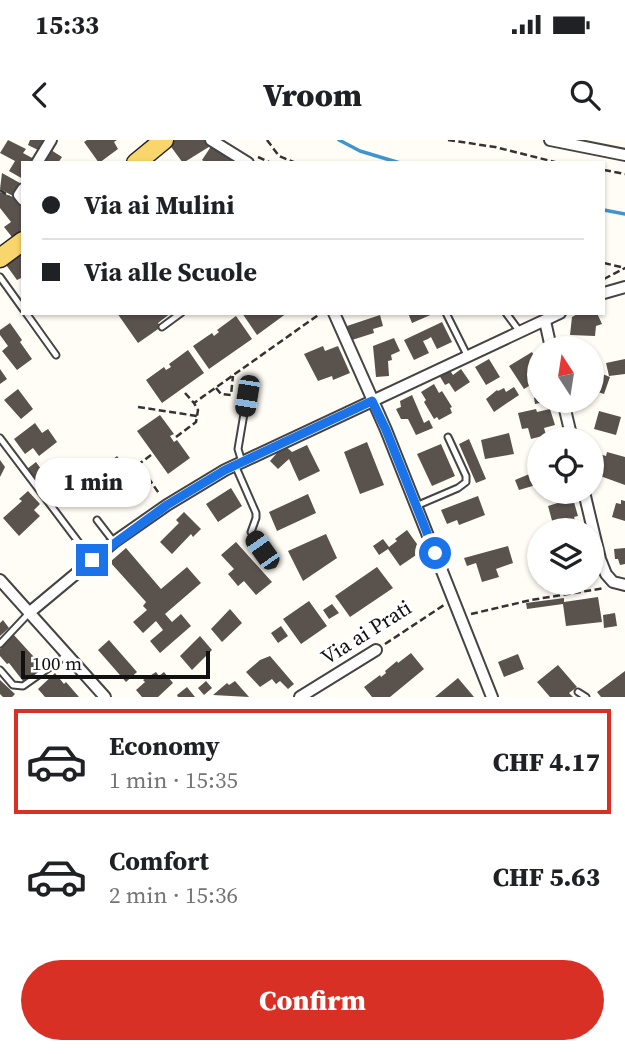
<!DOCTYPE html>
<meta charset="utf-8">
<style>
:root{--surface:#fff;--page:#f6f6f6;--text:#202124;--muted:#757577;--line:#e0e0e0;--accent:#d93025}
body{margin:0;font-family:"Source Serif 4",serif;background:var(--page);color:var(--text);height:100vh;display:flex;flex-direction:column;font-size:26px;white-space:nowrap}
*{box-sizing:border-box;margin:0}
p{font-size:23px;color:var(--muted)}
.icon{flex:none;width:38px;height:38px;fill:none;stroke:currentColor;stroke-width:2;stroke-linecap:round;stroke-linejoin:round}
.map{position:relative;height:557px;overflow:hidden}
.side{display:flex;flex-direction:column;background:var(--surface);flex:1}
.side>*{flex:none}
.guide{position:absolute;left:21px;top:21px;width:584px;height:154px;border-radius:0px;box-shadow:0 2px 5px #0004;display:grid;align-content:center;height:154px;padding:0 21px;background:var(--surface)}
.needle{width:46px;rotate:348deg}
.tools{position:absolute;left:527px;top:196px;display:grid;gap:14px}
.tools a{display:grid;place-items:center;width:77px;height:77px;border-radius:50%;background:var(--surface);box-shadow:0 2px 5px #0004;font-size:35px}
.scale{position:absolute;left:21px;bottom:18px;width:189px;box-sizing:border-box;padding-left:7px;border:4px solid #111;border-top:0;font-size:19px;line-height:24px;white-space:nowrap;color:#111;-webkit-text-stroke:5px #fff;paint-order:stroke}
.end{position:absolute;width:32px;height:32px;margin:-16px;border:9px solid #1a73e8;background:#fff;box-shadow:0 0 0 4px #fff}
.from{border-radius:50%}
.bubble{position:absolute;height:49px;border-radius:24px;background:var(--surface);box-shadow:0 2px 5px #0004;font-size:23px;font-weight:800;line-height:49px;text-align:center}
.car{position:absolute;width:21px;height:42px;margin:-21px -10px;border-radius:9px;box-shadow:0 0 5px 2px #0007;background:linear-gradient(#222 24%,#8ab4d8 0 40%,#222 0 76%,#8ab4d8 0 86%,#222 0)}
.guide b{display:flex;align-items:center;gap:24px;height:66px;font-size:26px}
.guide b+b{border-top:2px solid var(--line)}
.guide i{width:18px;height:18px;background:var(--text)}
ul{padding:12px 0 0;list-style:none}
li{display:flex;align-items:center;gap:21px;height:105px;margin:0 14px 10px;padding:0 7px;border:4px solid transparent;border-radius:0px}
li div{flex:1}
li b{display:block;font-size:26px}
li em{font-style:normal;font-weight:800}
li.selected{border-color:var(--accent)}
li>.icon{width:63px;height:63px;stroke-width:1.5}
.cta{display:flex;gap:14px;margin-top:auto;padding:14px 21px}
.cta a{flex:1;height:80px;border-radius:42px;background:var(--accent);color:#fff;font-size:28px;font-weight:800;line-height:80px;text-align:center}
.status{display:flex;justify-content:space-between;align-items:center;height:49px;padding:0 35px;background:var(--surface);direction:ltr}
.status svg{height:19px;fill:currentColor}
header{display:flex;justify-content:space-between;align-items:center;height:91px;padding:0 21px;background:var(--surface);font-size:32px;font-weight:800}
.map>svg:first-child{display:block}
.lines{fill:none;stroke-linecap:round;stroke-linejoin:round}
.stream{stroke:#3f96cf;stroke-width:3.5}
.building{fill:#5a524d}
.service-casing{stroke:#444;stroke-width:9}
.minor-casing{stroke:#444;stroke-width:14}
.primary-casing{stroke:#222;stroke-width:21}
.path{stroke:#333;stroke-width:2.5;stroke-dasharray:7 3.5;stroke-linecap:butt}
.service{stroke:#fff;stroke-width:5}
.minor{stroke:#fff;stroke-width:10}
.primary{stroke:#f9d66b;stroke-width:18}
.route{stroke:#1a73e8;stroke-width:9}
.labels{text-anchor:middle;dominant-baseline:central;stroke-width:7;stroke-linejoin:round;paint-order:stroke}
.street-label{font-size:21px;fill:#111;stroke:#fff}
</style>
<div class="status"><b>15:33</b><svg viewBox="0 0 49 12"><path d="M0 12V9h3v3zM5 12V6h3v6zM10 12V3h3v9zM15 12V0h3v12zM26 1h20v11H26zM47 4h2v5h-2z"/></svg></div>
<header><svg class="icon" aria-label="back" viewBox="0 0 24 24"><path d="M15 5l-7 7 7 7"/></svg>Vroom<svg class="icon" aria-label="search" viewBox="0 0 24 24"><circle cx="10" cy="10" r="6"/><path d="M15 15l6 6"/></svg></header>
<div class="map">
<svg width="625" height="557" viewBox="0 0 625 557">
<rect width="100%" height="100%" fill="#fffdf5"/>
<g class="lines">
<path class="stream" d="M 339,0 L 360,11 L 400,23
M 604,70 L 625,74"/>
</g>
<path class="building" d="M 8,0 L 26,9 L 23,13 L 34,19 L 32,23 L 23,23 L 23,39 L 9,31 L 15,21 L 0,13 Z
M 30,0 L 45,0 L 40,11 L 28,5 Z
M 87,0 L 117,0 L 114,2 L 118,9 L 99,23 L 84,2 Z
M 175,0 L 204,0 L 212,5 L 183,23 L 169,4 Z
M 212,5 L 241,23 L 206,23 L 202,20 Z
M 51,10 L 62,17 L 58,23 L 42,23 Z
M 2,33 L 20,43 L 13,56 L 0,49 Z
M 0,52 L 13,57 L 23,69 L 23,89 L 12,97 L 4,87 L 11,82 L 0,68 Z
M 23,109 L 23,137 L 17,140 L 4,122 Z
M 117,173 L 171,173 L 158,183 L 161,187 L 138,203 Z
M 242,173 L 287,173 L 257,195 Z
M 408,173 L 435,173 L 412,183 Z
M 579,173 L 597,173 L 602,184 L 596,186 L 595,196 L 570,195 L 572,177 Z
M 380,175 L 383,186 L 373,189 L 374,193 L 352,200 L 347,186 Z
M 236,176 L 252,199 L 209,229 L 193,206 L 212,193 L 214,196 L 219,192 L 217,190 Z
M 442,182 L 452,202 L 437,209 L 431,197 L 428,199 L 423,201 L 429,213 L 414,220 L 404,200 Z
M 10,183 L 22,200 L 20,202 L 32,219 L 17,230 L 2,211 L 8,206 L 0,195 L 0,190 Z
M 394,198 L 400,211 L 391,215 L 392,220 L 388,221 L 389,236 L 376,237 L 373,206 Z
M 323,206 L 325,211 L 338,206 L 350,233 L 333,240 L 332,236 L 318,241 L 304,214 Z
M 188,210 L 204,233 L 162,263 L 146,240 L 164,227 L 166,230 L 171,227 L 169,224 Z
M 532,212 L 539,224 L 539,228 L 533,232 L 537,241 L 524,249 L 509,226 Z
M 489,219 L 500,237 L 486,245 L 475,227 Z
M 625,219 L 625,234 L 609,236 L 606,223 Z
M 0,229 L 7,239 L 0,244 Z
M 449,229 L 453,235 L 461,229 L 470,242 L 455,252 L 449,243 L 445,245 L 439,235 Z
M 592,230 L 610,237 L 604,254 L 592,250 Z
M 434,244 L 439,253 L 442,251 L 452,267 L 450,268 L 452,273 L 439,280 L 437,277 L 434,279 L 424,262 L 426,260 L 421,252 Z
M 514,247 L 519,255 L 494,272 L 486,259 L 497,250 L 498,251 L 504,248 L 506,252 Z
M 18,249 L 33,269 L 21,279 L 4,260 Z
M 539,254 L 539,261 L 545,262 L 535,264 L 534,258 Z
M 412,255 L 424,283 L 429,280 L 433,288 L 416,295 L 408,279 L 401,279 L 396,269 L 401,267 L 400,261 Z
M 536,269 L 537,272 L 550,269 L 555,285 L 544,288 L 546,295 L 531,299 L 528,288 L 522,289 L 518,273 Z
M 599,271 L 621,277 L 616,295 L 594,289 Z
M 160,275 L 174,294 L 170,296 L 174,302 L 177,300 L 190,318 L 168,334 L 137,291 Z
M 35,283 L 42,293 L 48,289 L 57,302 L 39,316 L 33,308 L 25,314 L 14,299 Z
M 509,293 L 514,314 L 485,319 L 481,300 Z
M 469,299 L 486,339 L 476,343 L 459,304 Z
M 367,302 L 384,345 L 360,354 L 344,312 Z
M 441,304 L 455,336 L 432,346 L 417,314 Z
M 284,305 L 292,312 L 307,305 L 320,331 L 299,341 L 289,319 L 278,329 L 270,321 Z
M 607,312 L 625,317 L 625,345 L 592,333 L 596,313 L 606,316 Z
M 117,316 L 126,328 L 124,330 L 144,352 L 129,364 L 120,352 L 115,356 L 99,330 Z
M 0,320 L 5,327 L 0,337 Z
M 72,320 L 84,336 L 63,355 L 51,339 Z
M 36,322 L 44,333 L 35,340 L 27,329 Z
M 539,330 L 539,353 L 536,345 L 519,350 L 515,340 Z
M 231,348 L 242,366 L 218,382 L 206,364 Z
M 28,351 L 40,364 L 34,370 L 40,376 L 19,396 L 3,378 L 22,361 L 19,359 Z
M 571,352 L 578,376 L 574,377 L 577,387 L 566,390 L 550,390 L 549,385 L 553,384 L 548,366 L 564,361 L 562,355 Z
M 308,354 L 316,373 L 277,391 L 269,372 Z
M 478,356 L 485,375 L 459,385 L 457,380 L 447,384 L 441,370 Z
M 621,360 L 625,361 L 625,381 L 612,377 L 616,363 L 621,364 Z
M 184,372 L 201,389 L 193,397 L 191,394 L 172,414 L 160,402 L 179,383 L 176,380 Z
M 407,390 L 422,411 L 400,426 L 388,409 L 379,415 L 373,406 L 383,399 L 389,407 L 397,401 L 395,399 Z
M 326,394 L 337,418 L 303,441 L 288,411 Z
M 236,402 L 272,442 L 256,455 L 244,441 L 238,446 L 228,434 L 234,429 L 221,415 Z
M 508,406 L 513,423 L 496,429 L 499,437 L 482,442 L 476,423 L 467,426 L 464,418 Z
M 126,408 L 161,449 L 187,427 L 201,443 L 165,474 L 172,482 L 181,474 L 191,486 L 160,513 L 150,501 L 163,490 L 156,481 L 143,493 L 133,482 L 147,470 L 143,466 L 146,462 L 110,422 Z
M 625,408 L 625,424 L 620,425 L 618,419 L 615,419 L 614,409 Z
M 377,427 L 393,448 L 350,477 L 335,456 Z
M 598,457 L 602,482 L 566,486 L 563,464 L 527,469 L 526,463 L 564,458 L 564,462 Z
M 309,461 L 327,486 L 301,504 L 283,479 Z
M 332,464 L 339,473 L 329,479 L 323,470 Z
M 230,469 L 242,483 L 222,502 L 211,489 Z
M 615,473 L 617,486 L 604,488 L 603,475 Z
M 3,480 L 9,488 L 0,496 L 0,483 Z
M 281,486 L 288,496 L 278,503 L 271,493 Z
M 13,494 L 44,528 L 23,541 L 9,523 L 7,524 L 0,516 L 0,509 Z
M 200,496 L 212,510 L 192,530 L 180,516 Z
M 109,500 L 137,532 L 126,542 L 98,510 Z
M 411,513 L 424,529 L 390,557 L 372,557 L 364,547 L 380,535 L 381,537 L 386,533 L 385,531 L 397,521 L 398,523 Z
M 518,514 L 524,529 L 504,537 L 498,522 Z
M 270,516 L 294,544 L 288,549 L 280,541 L 276,544 L 272,539 L 260,547 L 246,532 L 260,520 Z
M 558,525 L 577,547 L 569,553 L 573,557 L 550,557 L 537,542 Z
M 625,531 L 625,557 L 601,557 L 597,552 Z
M 156,532 L 159,536 L 164,532 L 173,543 L 158,557 L 142,557 L 136,550 L 145,542 L 143,540 Z
M 55,533 L 64,544 L 66,542 L 79,557 L 45,557 L 38,549 Z
M 458,538 L 474,557 L 435,557 Z
M 0,540 L 15,554 L 12,557 L 3,557 L 0,554 Z
M 206,541 L 212,548 L 204,555 L 198,548 Z
M 235,541 L 249,557 L 213,555 L 227,543 L 229,545 Z
M 187,547 L 195,557 L 178,557 L 177,555 Z"/>
<g class="lines">
<defs>
<path id="service" d="M 0,137 L 23,169
M 26,173 L 56,215
M 446,173 L 468,217
M 506,173 L 520,192
M 162,187 L 181,173
M 0,298 L 92,420
M 242,322 L 238,309 L 247,256
M 235,325 L 256,373 L 256,378 L 251,392 L 273,424
M 416,366 L 458,348 L 466,342 L 466,336 L 448,297
M 97,380 L 114,402
M 0,504 L 30,472
M 0,530 L 13,545 L 23,546 L 67,515
M 578,552 L 586,557"/>
<path id="minor" d="M 211,0 L 248,23
M 550,0 L 625,15
M 37,23 L 51,0
M 23,49 L 19,55 L 23,60
M 604,153 L 625,147
M 334,173 L 386,290 L 492,557
M 545,181 L 551,208
M 563,261 L 572,299
M 584,352 L 600,419 L 606,434 L 613,442 L 625,445
M 0,440 L 105,557
M 30,472 L 114,402 L 167,365 L 225,330 L 560,173
M 300,557 L 376,510"/>
<path id="primary" d="M 136,23 L 164,0
M 0,118 L 23,101"/>
</defs>
<use href="#service" class="service-casing"/>
<use href="#minor" class="minor-casing"/>
<use href="#primary" class="primary-casing"/>
<path class="path" d="M 267,0 L 279,16 L 296,23
M 448,0 L 495,7 L 559,23
M 258,17 L 271,23
M 604,30 L 625,34
M 0,50 L 9,56
M 604,123 L 625,128
M 604,139 L 625,128
M 216,248 L 221,254 L 231,255 L 233,236
M 185,253 L 194,263 L 321,173
M 138,267 L 197,276
M 176,297 L 196,282 L 198,270 L 194,263
M 151,315 L 139,324 L 160,355
M 471,474 L 531,460 L 605,448
M 385,504 L 444,465"/>
<use href="#service" class="service"/>
<use href="#minor" class="minor"/>
<use href="#primary" class="primary"/>
</g>
<g class="lines">
<path class="route" d="M 92,420 L 167,365 L 225,330 L 372,261 L 386,290 L 435,413"/>
</g>
<g class="labels">
<g class="street-label">
<text transform="translate(366 492) rotate(-32)">Via ai Prati</text>
</g>
</g>
</svg>
<div class="tools">
<a><svg class="needle" viewBox="-14 -14 28 28"><path d="M0-13l5 13h-10z" fill="#e53935"/><path d="M0 13l5-13h-10z" fill="#757577"/></svg></a>
<a><svg class="icon" aria-label="locate" viewBox="0 0 24 24"><circle cx="12" cy="12" r="6"/><path d="M12 2v4M12 18v4M2 12h4M18 12h4"/></svg></a>
<a><svg class="icon" aria-label="layers" viewBox="0 0 24 24"><path d="M12 4l9 5-9 5-9-5zM3 14l9 5 9-5"/></svg></a>
</div>
<div class="scale">100 m</div>
<i class="end from" style="left:435px;top:413px"></i>
<i class="end" style="left:92px;top:420px"></i>
<div class="bubble" style="left:35px;top:318px;width:116px">1 min</div>
<i class="car" style="left:247px;top:256px;rotate:189deg"></i>
<i class="car" style="left:262px;top:410px;rotate:325deg"></i>
<div class="guide">
<b><i class="from"></i>Via ai Mulini</b>
<b><i></i>Via alle Scuole</b>
</div>
</div>
<section class="side">
<ul>
<li class="selected"><svg class="icon" aria-label="car" viewBox="0 0 24 24"><path d="M5 17H2v-5l4-1 3-4h7l3 4 3 1v5h-3M9 17h6M6 11h13"/><circle cx="7" cy="17" r="2"/><circle cx="17" cy="17" r="2"/></svg><div><b>Economy</b><p>1 min · 15:35</p></div><em>CHF 4.17</em></li>
<li><svg class="icon" aria-label="car" viewBox="0 0 24 24"><path d="M5 17H2v-5l4-1 3-4h7l3 4 3 1v5h-3M9 17h6M6 11h13"/><circle cx="7" cy="17" r="2"/><circle cx="17" cy="17" r="2"/></svg><div><b>Comfort</b><p>2 min · 15:36</p></div><em>CHF 5.63</em></li>
</ul>
<div class="cta"><a>Confirm</a></div>
</section>
